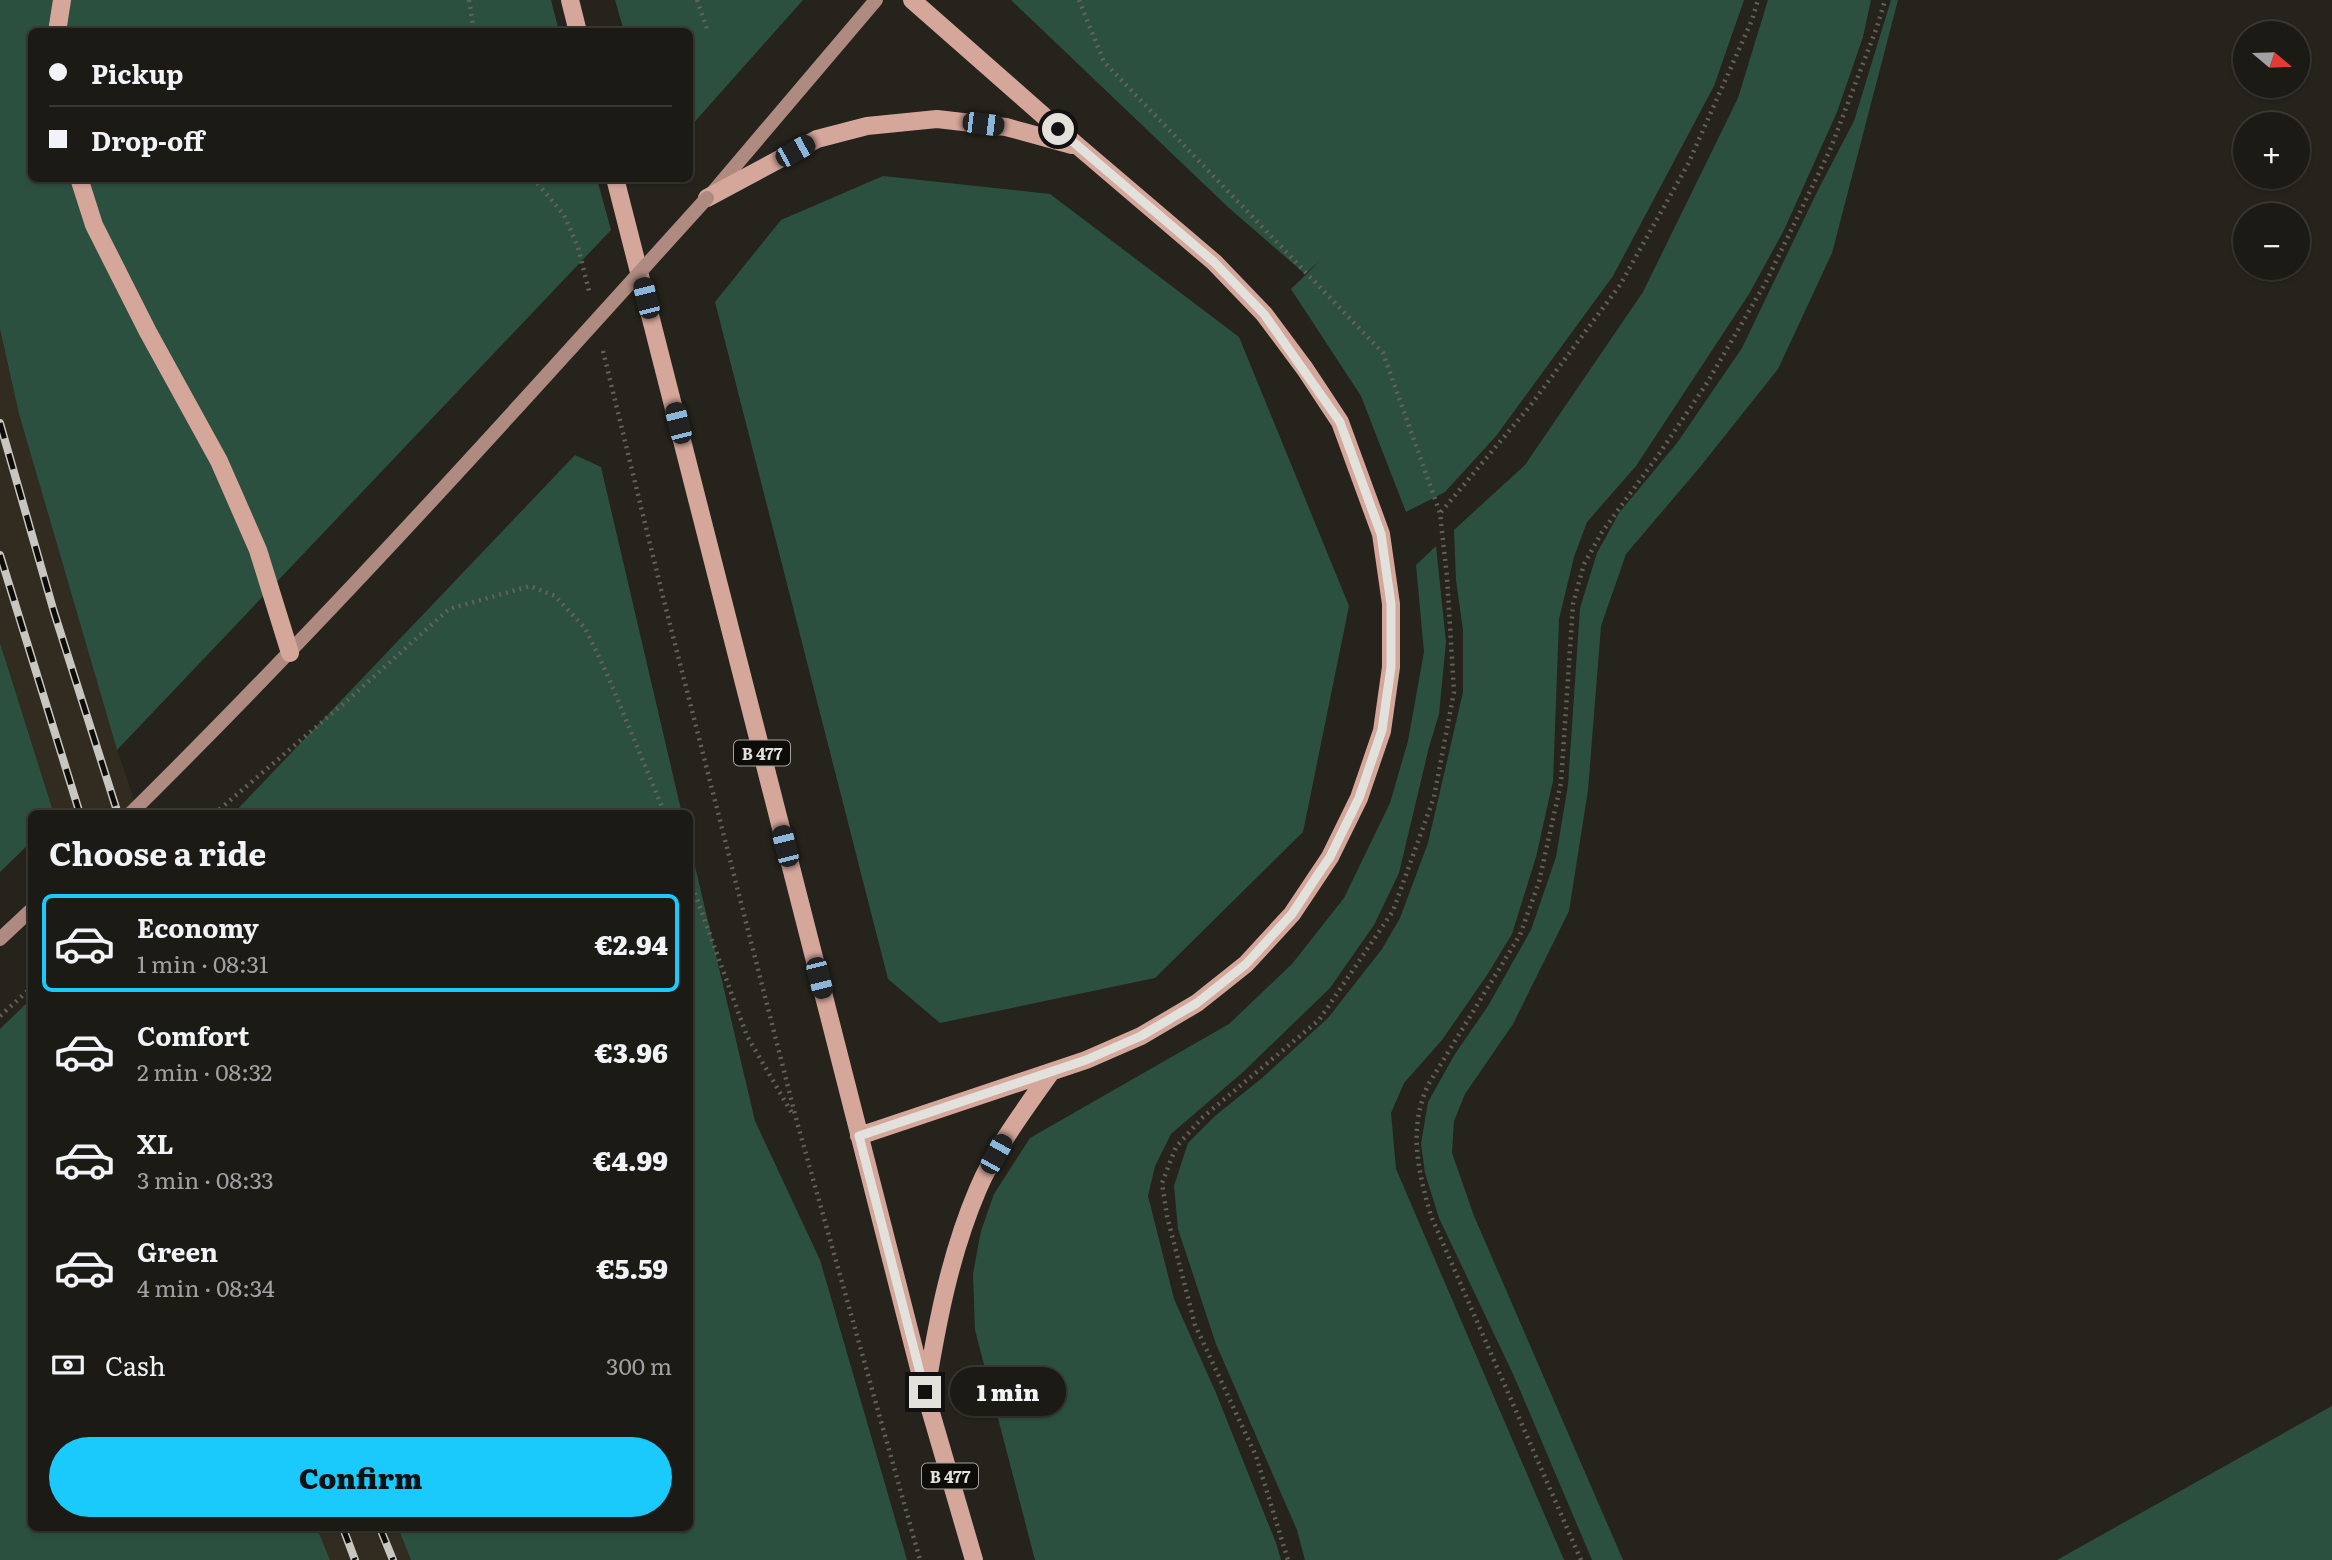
<!DOCTYPE html>
<meta charset="utf-8">
<style>
:root{--surface:#1c1a15;--page:#292722;--text:#f1f3f6;--muted:#a0a1a0;--line:#3a3834;--accent:#1acafc}
body{margin:0;font-family:Literata,serif;background:var(--page);color:var(--text);height:100vh;display:flex;flex-direction:column;font-size:26px;white-space:nowrap}
*{box-sizing:border-box;margin:0}
p{font-size:23px;color:var(--muted)}
.icon{flex:none;width:38px;height:38px;fill:none;stroke:currentColor;stroke-width:2;stroke-linecap:round;stroke-linejoin:round}
.map{position:relative;flex:1;overflow:hidden}
.panel{position:absolute;left:28px;top:810px;width:665px;height:721px;display:flex;flex-direction:column;background:var(--surface);border-radius:10px;box-shadow:0 2px 5px #0004,0 0 0 2px var(--line)}
.panel>*{flex:none}
.hud{position:absolute;left:28px;top:28px;width:665px;height:154px;border-radius:10px;box-shadow:0 2px 5px #0004,0 0 0 2px var(--line);display:grid;align-content:center;height:154px;padding:0 21px;background:var(--surface)}
.needle{width:46px;rotate:109deg}
.tools{position:absolute;left:2233px;top:21px;display:grid;gap:14px}
.tools a{display:grid;place-items:center;width:77px;height:77px;border-radius:50%;background:var(--surface);box-shadow:0 2px 5px #0004,0 0 0 2px var(--line);font-size:35px}
.end{position:absolute;width:32px;height:32px;margin:-16px;border:9px solid #e3e1dc;background:#111;box-shadow:0 0 0 4px #111}
.from{border-radius:50%}
.bubble{position:absolute;height:49px;border-radius:24px;background:var(--surface);box-shadow:0 2px 5px #0004,0 0 0 2px var(--line);font-size:23px;font-weight:800;line-height:49px;text-align:center}
.car{position:absolute;width:21px;height:42px;margin:-21px -10px;border-radius:9px;box-shadow:0 0 5px 2px #0007;background:linear-gradient(#222 24%,#8ab4d8 0 40%,#222 0 76%,#8ab4d8 0 86%,#222 0)}
.hud b{display:flex;align-items:center;gap:24px;height:66px;font-size:26px}
.hud b+b{border-top:2px solid var(--line)}
.hud i{width:18px;height:18px;background:var(--text)}
ul{padding:0;list-style:none}
li{display:flex;align-items:center;gap:21px;height:98px;margin:0 14px 10px;padding:0 7px;border:4px solid transparent;border-radius:10px}
li div{flex:1}
li b{display:block;font-size:26px}
li em{font-style:normal;font-weight:800}
li.selected{border-color:var(--accent)}
li>.icon{width:63px;height:63px;stroke-width:1.5}
h2{padding:0 21px;font-size:32px;line-height:84px}
.pay{display:flex;align-items:center;gap:18px;height:77px;padding:0 21px;font-size:26px}
.pay p{margin-inline-start:auto}
.button{display:flex;gap:14px;margin-top:auto;padding:14px 21px}
.button a{flex:1;height:80px;border-radius:42px;background:var(--accent);color:#111;font-size:28px;font-weight:800;line-height:80px;text-align:center}
.map>svg:first-child{display:block}
.built{fill:#322c20}
.green{fill:#2c503f}
.lines{fill:none;stroke-linecap:round;stroke-linejoin:round}
.path{stroke:#63615a;stroke-width:4.5;stroke-dasharray:2 5;stroke-linecap:butt}
.secondary{stroke:#ae8a80;stroke-width:14}
.primary{stroke:#d5a69a;stroke-width:18}
.rail-casing{stroke:#c8c6c0;stroke-width:8}
.rail{stroke:#0e0c09;stroke-width:5;stroke-dasharray:16;stroke-linecap:butt}
.secondary-bridge{stroke:#ae8a80;stroke-width:14}
.route{stroke:#e3e1dc;stroke-width:9}
.labels{text-anchor:middle;dominant-baseline:central;stroke-width:5;stroke-linejoin:round;paint-order:stroke}
.shield{fill:#0e0c09;stroke:#a3a19d;stroke-width:2}
.shield-label{font-size:16px;font-weight:bold;fill:#e3e1dc}
</style>
<div class="map">
<svg width="2332" height="1560" viewBox="0 0 2332 1560">
<rect width="100%" height="100%" fill="#26231c"/>
<path class="built" d="M 0,329 L 19,414 L 117,750 L 139,814 L 54,814 L 0,643 Z
M 317,1528 L 398,1528 L 411,1560 L 330,1560 Z"/>
<path class="green" d="M 0,0 L 551,0 L 559,31 L 32,32 L 32,178 L 597,179 L 611,230 L 117,750 L 19,414 L 0,329 Z
M 615,0 L 803,0 L 690,127 L 690,32 L 624,31 Z
M 1011,0 L 1744,0 L 1714,86 L 1613,276 L 1496,436 L 1445,492 L 1406,512 L 1361,396 L 1291,289 L 1321,260 L 1305,274 L 1229,208 Z
M 1768,0 L 1871,0 L 1863,37 L 1837,112 L 1784,230 L 1749,294 L 1636,466 L 1587,522 L 1574,557 L 1559,619 L 1553,781 L 1536,857 L 1512,934 L 1487,975 L 1442,1040 L 1404,1083 L 1391,1113 L 1396,1169 L 1564,1560 L 1305,1560 L 1297,1530 L 1216,1344 L 1178,1229 L 1174,1186 L 1188,1143 L 1215,1116 L 1262,1078 L 1328,1018 L 1382,949 L 1400,918 L 1428,843 L 1463,692 L 1463,630 L 1456,580 L 1454,530 L 1525,465 L 1643,292 L 1738,98 Z
M 1891,0 L 1898,0 L 1832,253 L 1778,369 L 1700,467 L 1626,554 L 1601,626 L 1588,790 L 1569,911 L 1513,1024 L 1465,1094 L 1454,1121 L 1452,1153 L 1474,1216 L 1623,1560 L 1592,1560 L 1514,1376 L 1439,1218 L 1425,1173 L 1421,1144 L 1428,1102 L 1455,1054 L 1488,1006 L 1531,930 L 1556,857 L 1568,785 L 1580,608 L 1597,553 L 1619,513 L 1677,443 L 1742,348 L 1818,190 L 1854,121 Z
M 883,176 L 1050,194 L 1239,337 L 1349,606 L 1303,832 L 1155,978 L 940,1023 L 888,979 L 715,302 L 781,220 Z
M 575,455 L 601,467 L 682,814 L 233,814 Z
M 1436,546 L 1446,642 L 1439,714 L 1429,747 L 1399,873 L 1374,925 L 1330,988 L 1243,1072 L 1171,1134 L 1155,1166 L 1148,1196 L 1174,1299 L 1216,1393 L 1276,1543 L 1281,1560 L 1035,1560 L 975,1330 L 973,1274 L 981,1231 L 994,1194 L 1030,1138 L 1229,1024 L 1292,964 L 1344,898 L 1390,803 L 1408,741 L 1424,652 L 1416,565 Z
M 0,643 L 54,814 L 32,814 L 31,842 L 0,872 Z
M 690,845 L 755,1121 L 820,1260 L 907,1560 L 411,1560 L 398,1528 L 690,1528 Z
M 31,999 L 32,1528 L 317,1528 L 330,1560 L 0,1560 L 0,1029 Z
M 2332,1406 L 2332,1560 L 2057,1560 Z"/>
<g class="lines">
<path class="path" d="M 469,0 L 474,32
M 697,0 L 708,32
M 1079,0 L 1104,62 L 1383,353 L 1440,513 L 1447,577 L 1454,692 L 1434,797 L 1393,911 L 1319,1020 L 1203,1117 L 1176,1147 L 1162,1183 L 1167,1216 L 1195,1325 L 1256,1456 L 1288,1560
M 533,178 L 564,215 L 578,247 L 589,291
M 603,351 L 663,597 L 797,1122 L 920,1560
M 1441,512 L 1530,406 L 1620,285 L 1688,164 L 1752,20 L 1758,0
M 214,814 L 350,698 L 449,609 L 530,586 L 555,596 L 585,628 L 607,674 L 665,814
M 690,880 L 747,1036 L 793,1115
M 0,1016 L 32,987
M 1581,1560 L 1431,1216 C 1418,1171 1408,1129 1428,1085 L 1520,935 L 1539,882 L 1561,783 L 1573,604 L 1584,564 L 1602,532 L 1659,454 L 1707,383 L 1766,282 L 1830,150 L 1877,27 L 1885,0"/>
<path class="secondary" d="M 713,192 L 876,0
M 130,814 C 283,663 429,505 573,346
M 0,939 L 32,909"/>
<path class="primary" d="M 570,0 L 578,32
M 57,32 L 62,0
M 79,178 L 94,225 L 148,332 L 219,461 L 258,550 L 290,653
M 615,178 L 925,1392 L 974,1560
M 707,198 L 817,139 L 867,126 L 937,119 L 1006,127 L 1072,145
M 859,1136 L 1086,1060 L 1141,1036 L 1197,1003 L 1246,964 L 1292,914 L 1330,857 L 1359,798 L 1382,731 L 1391,667 L 1391,604 L 1381,534 L 1340,422 L 1305,369 L 1264,314 L 1214,262 L 1079,147 L 912,0
M 927,1385 C 938,1318 951,1252 978,1189 C 996,1147 1025,1109 1051,1072"/>
<defs>
<path id="rail" d="M 0,423 L 54,612 L 118,814
M 0,555 L 80,814
M 343,1528 L 355,1560
M 380,1528 L 393,1560"/>
</defs>
<use href="#rail" class="rail-casing"/>
<use href="#rail" class="rail"/>
<path class="secondary-bridge" d="M 573,346 L 707,198"/>
</g>
<g class="lines">
<path class="route" d="M 925,1392 L 859,1136 L 1086,1060 L 1141,1036 L 1197,1003 L 1246,964 L 1292,914 L 1317,876 L 1330,857 L 1359,798 L 1382,730 L 1391,667 L 1391,604 L 1381,534 L 1340,422 L 1264,314 L 1214,262 L 1058,129"/>
</g>
<g class="labels">
<g class="shield">
<rect x="734" y="740.5" width="56" height="25" rx="5"/>
<rect x="922" y="1463.5" width="56" height="25" rx="5"/>
</g>
<g class="shield-label">
<text x="762" y="753">B 477</text>
<text x="950" y="1476">B 477</text>
</g>
</g>
</svg>
<div class="tools">
<a><svg class="needle" viewBox="-14 -14 28 28"><path d="M0-13l5 13h-10z" fill="#e53935"/><path d="M0 13l5-13h-10z" fill="#a0a1a0"/></svg></a>
<a>+</a>
<a>−</a>
</div>
<i class="end from" style="left:1058px;top:129px"></i>
<i class="end" style="left:925px;top:1392px"></i>
<div class="bubble" style="left:950px;top:1367px;width:116px">1 min</div>
<i class="car" style="left:983px;top:124px;rotate:97deg"></i>
<i class="car" style="left:795px;top:151px;rotate:61deg"></i>
<i class="car" style="left:646px;top:298px;rotate:346deg"></i>
<i class="car" style="left:678px;top:423px;rotate:346deg"></i>
<i class="car" style="left:785px;top:846px;rotate:346deg"></i>
<i class="car" style="left:819px;top:978px;rotate:166deg"></i>
<i class="car" style="left:996px;top:1154px;rotate:29deg"></i>
<div class="hud">
<b><i class="from"></i>Pickup</b>
<b><i></i>Drop-off</b>
</div>
<section class="panel">
<h2>Choose a ride</h2>
<ul>
<li class="selected"><svg class="icon" aria-label="car" viewBox="0 0 24 24"><path d="M5 17H2v-5l4-1 3-4h7l3 4 3 1v5h-3M9 17h6M6 11h13"/><circle cx="7" cy="17" r="2"/><circle cx="17" cy="17" r="2"/></svg><div><b>Economy</b><p>1 min · 08:31</p></div><em>€2.94</em></li>
<li><svg class="icon" aria-label="car" viewBox="0 0 24 24"><path d="M5 17H2v-5l4-1 3-4h7l3 4 3 1v5h-3M9 17h6M6 11h13"/><circle cx="7" cy="17" r="2"/><circle cx="17" cy="17" r="2"/></svg><div><b>Comfort</b><p>2 min · 08:32</p></div><em>€3.96</em></li>
<li><svg class="icon" aria-label="car" viewBox="0 0 24 24"><path d="M5 17H2v-5l4-1 3-4h7l3 4 3 1v5h-3M9 17h6M6 11h13"/><circle cx="7" cy="17" r="2"/><circle cx="17" cy="17" r="2"/></svg><div><b>XL</b><p>3 min · 08:33</p></div><em>€4.99</em></li>
<li><svg class="icon" aria-label="car" viewBox="0 0 24 24"><path d="M5 17H2v-5l4-1 3-4h7l3 4 3 1v5h-3M9 17h6M6 11h13"/><circle cx="7" cy="17" r="2"/><circle cx="17" cy="17" r="2"/></svg><div><b>Green</b><p>4 min · 08:34</p></div><em>€5.59</em></li>
</ul>
<div class="pay"><svg class="icon" aria-label="cash" viewBox="0 0 24 24"><path d="M3 7h18v10H3z"/><circle cx="12" cy="12" r="2"/></svg>Cash<p>300 m</p></div>
<div class="button"><a>Confirm</a></div>
</section>
</div>
